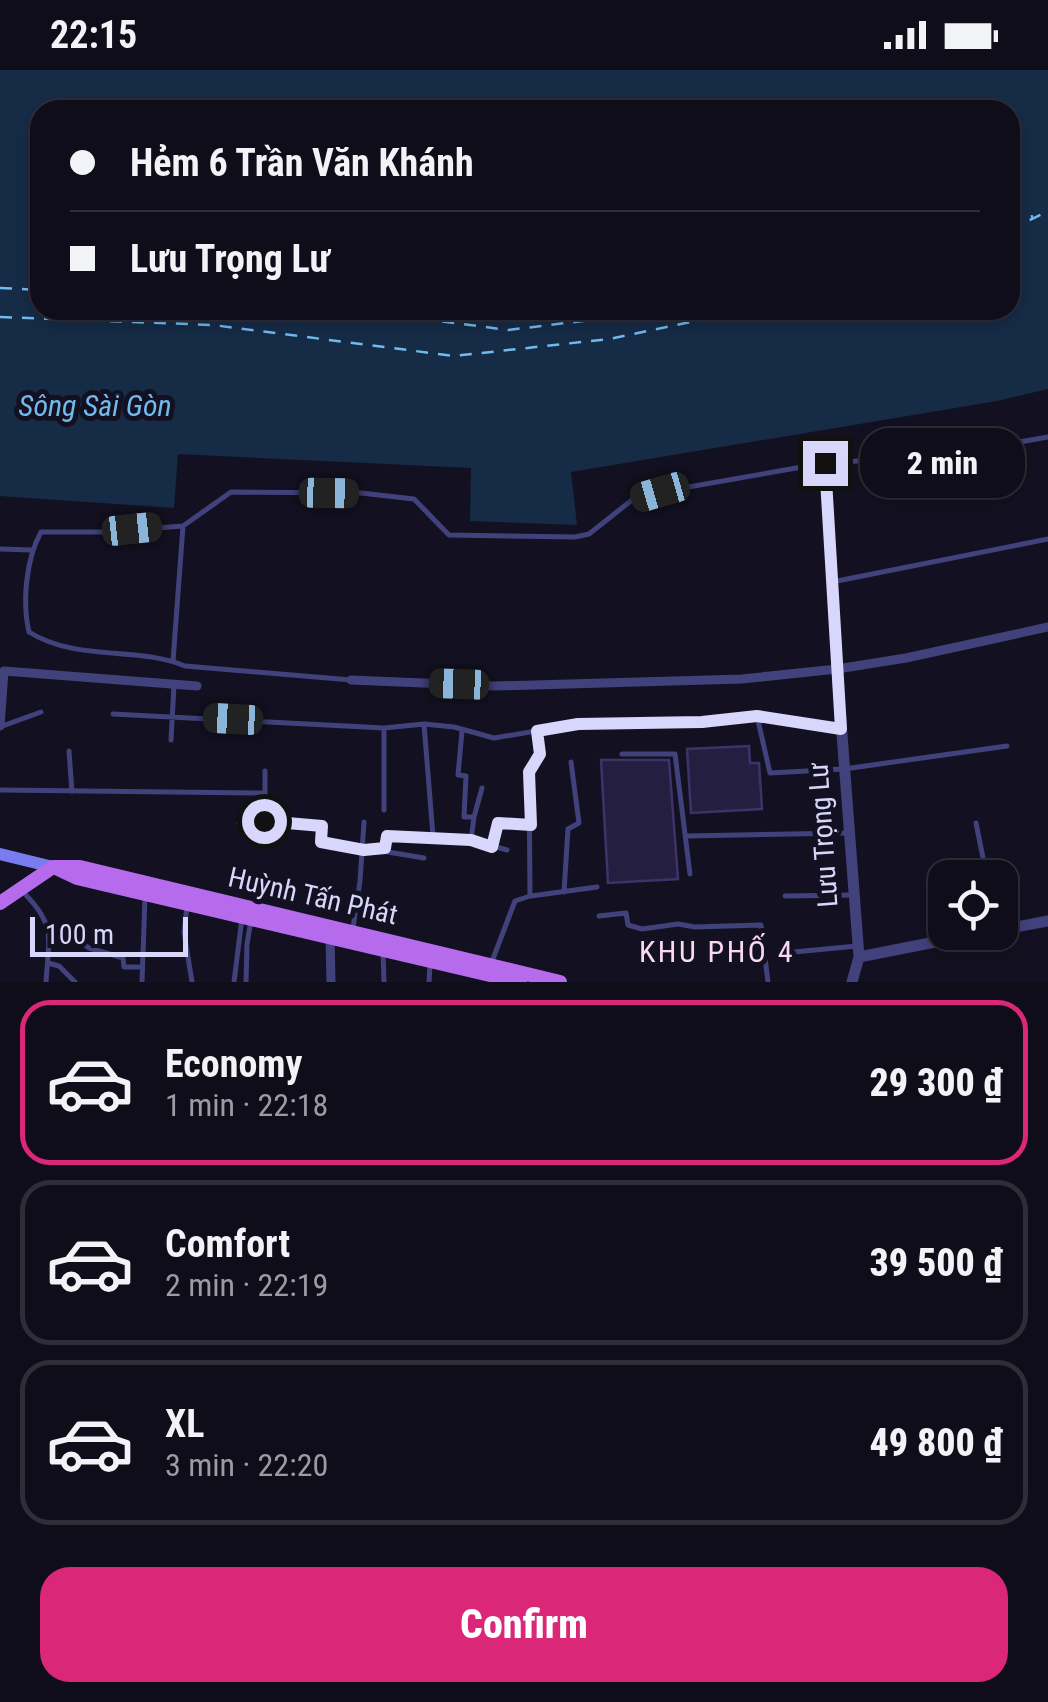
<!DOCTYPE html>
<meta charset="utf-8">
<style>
:root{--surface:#0e0d19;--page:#1c1b26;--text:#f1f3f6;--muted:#9b9ca2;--line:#2e2d38;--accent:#db2777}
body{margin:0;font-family:"Roboto Condensed",sans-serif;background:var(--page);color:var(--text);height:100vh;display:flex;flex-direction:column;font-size:38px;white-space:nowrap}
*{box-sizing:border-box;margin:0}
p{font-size:32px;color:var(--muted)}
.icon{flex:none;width:55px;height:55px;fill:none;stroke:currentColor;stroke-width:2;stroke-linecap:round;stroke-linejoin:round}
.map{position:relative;height:912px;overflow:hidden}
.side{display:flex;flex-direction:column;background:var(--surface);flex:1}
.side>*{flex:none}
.banner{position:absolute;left:30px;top:30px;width:990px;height:220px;border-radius:30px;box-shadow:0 5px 15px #0003,0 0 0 2px var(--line);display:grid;align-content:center;height:220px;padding:0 40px;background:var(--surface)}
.tools{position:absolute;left:928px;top:790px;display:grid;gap:20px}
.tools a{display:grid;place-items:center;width:90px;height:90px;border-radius:20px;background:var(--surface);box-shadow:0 5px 15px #0003,0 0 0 2px var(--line);font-size:50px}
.scale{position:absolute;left:30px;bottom:25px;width:158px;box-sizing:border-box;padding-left:10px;border:5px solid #d8d6fa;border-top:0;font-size:28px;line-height:35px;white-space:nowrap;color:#d8d6fa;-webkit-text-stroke:8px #131121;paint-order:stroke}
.end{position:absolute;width:45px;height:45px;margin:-22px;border:12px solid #d8d6fa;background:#111;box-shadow:0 0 0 5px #111}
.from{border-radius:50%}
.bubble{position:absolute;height:70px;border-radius:30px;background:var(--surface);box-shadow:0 5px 15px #0003,0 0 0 2px var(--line);font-size:32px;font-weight:800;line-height:70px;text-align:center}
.car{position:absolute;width:30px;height:60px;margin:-30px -15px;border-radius:12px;box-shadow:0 0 8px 2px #0007;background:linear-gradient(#222 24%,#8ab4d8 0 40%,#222 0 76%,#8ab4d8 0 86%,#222 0)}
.banner b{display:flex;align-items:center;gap:35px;height:95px;font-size:38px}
.banner b+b{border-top:2px solid var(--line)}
.banner i{width:25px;height:25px;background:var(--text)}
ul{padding:18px 0 0;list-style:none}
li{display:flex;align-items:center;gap:30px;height:165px;margin:0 20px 15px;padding:0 20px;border:5px solid var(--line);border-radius:30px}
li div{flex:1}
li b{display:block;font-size:38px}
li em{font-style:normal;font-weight:800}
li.selected{border-color:var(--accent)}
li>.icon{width:90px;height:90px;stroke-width:1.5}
.cta{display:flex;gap:20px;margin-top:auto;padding:20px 40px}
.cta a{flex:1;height:115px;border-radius:30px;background:var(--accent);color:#fff;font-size:40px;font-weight:800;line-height:115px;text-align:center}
.status{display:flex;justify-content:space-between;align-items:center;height:70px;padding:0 50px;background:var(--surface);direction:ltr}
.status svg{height:28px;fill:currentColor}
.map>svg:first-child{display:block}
.water{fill:#162b46;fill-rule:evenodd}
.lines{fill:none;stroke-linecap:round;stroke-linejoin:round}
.ferry{stroke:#71baed;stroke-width:2.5;stroke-dasharray:12 10;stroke-linecap:butt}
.building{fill:#241f40;stroke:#3c3469;stroke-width:2.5}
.service{stroke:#41427b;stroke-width:5}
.minor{stroke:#41427b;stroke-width:9}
.tertiary{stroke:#41427b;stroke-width:11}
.secondary{stroke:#797cee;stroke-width:12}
.primary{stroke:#b56bec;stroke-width:14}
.route{stroke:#d8d6fa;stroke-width:12}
.labels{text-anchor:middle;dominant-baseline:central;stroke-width:10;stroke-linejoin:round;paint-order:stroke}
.street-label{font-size:28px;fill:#d8d6fa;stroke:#131121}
.water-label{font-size:30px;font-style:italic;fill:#71baed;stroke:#131121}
.neighbourhood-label{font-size:30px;letter-spacing:2.5px;fill:#fad8f0;stroke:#131121}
</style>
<div class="status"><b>22:15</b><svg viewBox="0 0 49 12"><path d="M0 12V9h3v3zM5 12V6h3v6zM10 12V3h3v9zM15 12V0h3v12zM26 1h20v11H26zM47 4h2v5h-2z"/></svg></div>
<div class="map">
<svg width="1048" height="912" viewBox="0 0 1048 912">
<rect width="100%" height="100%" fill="#131121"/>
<path class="water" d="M 0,0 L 1048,0 L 1048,319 L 997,331 L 571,402 L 577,455 L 470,451 L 471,398 L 178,384 L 174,438 L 0,426 ZM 40,40 L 1010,40 L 1010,240 L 40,240 Z"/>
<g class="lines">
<path class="ferry" d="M 1010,154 L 1033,146
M 1010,160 L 1048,141
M 0,218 L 40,220
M 355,240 L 508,260 L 674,240
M 0,247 L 213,255 L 454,286 L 609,269 L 748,240"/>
</g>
<path class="building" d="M 749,676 L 750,693 L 759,693 L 762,739 L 691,743 L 687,679 Z
M 601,690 L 669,690 L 678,809 L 608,813 Z"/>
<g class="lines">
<path class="service" d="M 0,479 L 31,480
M 832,512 L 1048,469
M 173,591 L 183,456
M 351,610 L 185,596 C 138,576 77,592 29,562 C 22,532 26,489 41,462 L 105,462 L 183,456 L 231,422 L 361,423 L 414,429 L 449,465 L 575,467 L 589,464 L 632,430 L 660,422 L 825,393 L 940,386 L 1048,367
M 113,644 L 384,658 L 424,654 L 454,657 L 494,668 L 578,654 L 701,652 L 757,646 L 770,703 L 844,699 L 1007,676
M 757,646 L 838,659
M 424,654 L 433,766
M 0,657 L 41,642
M 384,658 L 384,740
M 462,661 L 458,705 L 466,706 L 464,747 L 474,747 L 471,770
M 171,670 L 174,615
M 69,681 L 72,722
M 622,684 L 675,684 L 690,804
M 0,720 L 265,723 L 264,767
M 265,723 L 265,701
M 474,747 L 482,718
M 239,753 L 265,751 L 322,757 L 321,771 L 364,780 L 385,778 L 388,782 L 424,788
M 976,753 L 987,808
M 687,766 L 849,763
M 386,777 L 387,766 L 471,770 L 507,780
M 492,777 L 498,753 L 530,755
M 21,820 C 56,854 49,866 46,912
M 564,822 L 568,759 L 579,753 L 571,692
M 531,826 L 597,817
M 785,826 L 852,825
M 187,836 L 184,862 L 192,912
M 599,846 L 626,843 L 628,855 L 642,859 L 678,854 L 695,857 L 761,855 L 768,912
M 353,858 L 360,811 L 364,752
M 78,870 L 89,878 L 123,888 L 124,897 L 142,897
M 794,882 L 857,876
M 383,883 L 384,912
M 48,893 L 59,896 L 75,912
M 491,894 L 515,831 L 530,826 L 529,703 L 541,684 L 537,661
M 142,912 L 145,828
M 234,912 L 242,848
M 246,912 L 247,874 L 251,850
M 429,912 L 430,894"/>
<path class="minor" d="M 824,374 L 837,599
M 351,610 L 495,616 L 742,609 L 837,599 L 906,588 L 1048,557
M 0,656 L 4,601 L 197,616
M 330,867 L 331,912"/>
<path class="tertiary" d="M 837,599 L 859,887 L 852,912
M 1000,860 L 1048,851
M 859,887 L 986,862"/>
<path class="secondary" d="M 0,784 L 53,797"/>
<path class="primary" d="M 53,797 L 80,797 L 560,912
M 58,799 L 77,808 L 520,912
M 0,833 L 53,797"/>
</g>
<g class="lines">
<path class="route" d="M 264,751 L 322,756 L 321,772 L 364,780 L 385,778 L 387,766 L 471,770 L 492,777 L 498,753 L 531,755 L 529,702 L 540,684 L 537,661 L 578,654 L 702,652 L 757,646 L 841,659 L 825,393"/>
</g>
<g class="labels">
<g class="street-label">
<text transform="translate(823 765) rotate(-94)">Lưu Trọng Lư</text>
<text transform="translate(313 826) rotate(13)">Huỳnh Tấn Phát</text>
</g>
<g class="water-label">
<text x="95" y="335">Sông Sài Gòn</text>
</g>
<g class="neighbourhood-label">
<text x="717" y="881">KHU PHỐ 4</text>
</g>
</g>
</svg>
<div class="tools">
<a><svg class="icon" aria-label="locate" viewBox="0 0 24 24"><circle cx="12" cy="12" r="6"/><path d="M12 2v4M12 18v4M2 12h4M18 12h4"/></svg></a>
</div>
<div class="scale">100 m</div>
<i class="end from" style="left:264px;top:751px"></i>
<i class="end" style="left:825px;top:393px"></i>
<div class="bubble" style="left:860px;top:358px;width:165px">2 min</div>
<i class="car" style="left:660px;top:422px;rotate:254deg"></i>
<i class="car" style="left:329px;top:423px;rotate:91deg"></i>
<i class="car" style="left:132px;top:459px;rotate:84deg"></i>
<i class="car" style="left:459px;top:614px;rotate:272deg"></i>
<i class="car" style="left:233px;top:649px;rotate:273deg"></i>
<div class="banner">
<b><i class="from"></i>Hẻm 6 Trần Văn Khánh</b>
<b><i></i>Lưu Trọng Lư</b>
</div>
</div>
<section class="side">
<ul>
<li class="selected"><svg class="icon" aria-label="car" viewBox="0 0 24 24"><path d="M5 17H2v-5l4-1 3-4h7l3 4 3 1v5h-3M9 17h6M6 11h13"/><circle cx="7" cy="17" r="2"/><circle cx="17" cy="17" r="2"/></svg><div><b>Economy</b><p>1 min · 22:18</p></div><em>29 300 ₫</em></li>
<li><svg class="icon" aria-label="car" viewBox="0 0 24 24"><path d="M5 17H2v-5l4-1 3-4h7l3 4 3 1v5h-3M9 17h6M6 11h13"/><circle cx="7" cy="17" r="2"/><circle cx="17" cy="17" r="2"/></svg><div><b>Comfort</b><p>2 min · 22:19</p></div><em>39 500 ₫</em></li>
<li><svg class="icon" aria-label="car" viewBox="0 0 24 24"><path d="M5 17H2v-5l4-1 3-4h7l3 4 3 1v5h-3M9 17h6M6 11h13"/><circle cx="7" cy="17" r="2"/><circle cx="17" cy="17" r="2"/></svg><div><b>XL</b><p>3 min · 22:20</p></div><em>49 800 ₫</em></li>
</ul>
<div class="cta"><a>Confirm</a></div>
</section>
